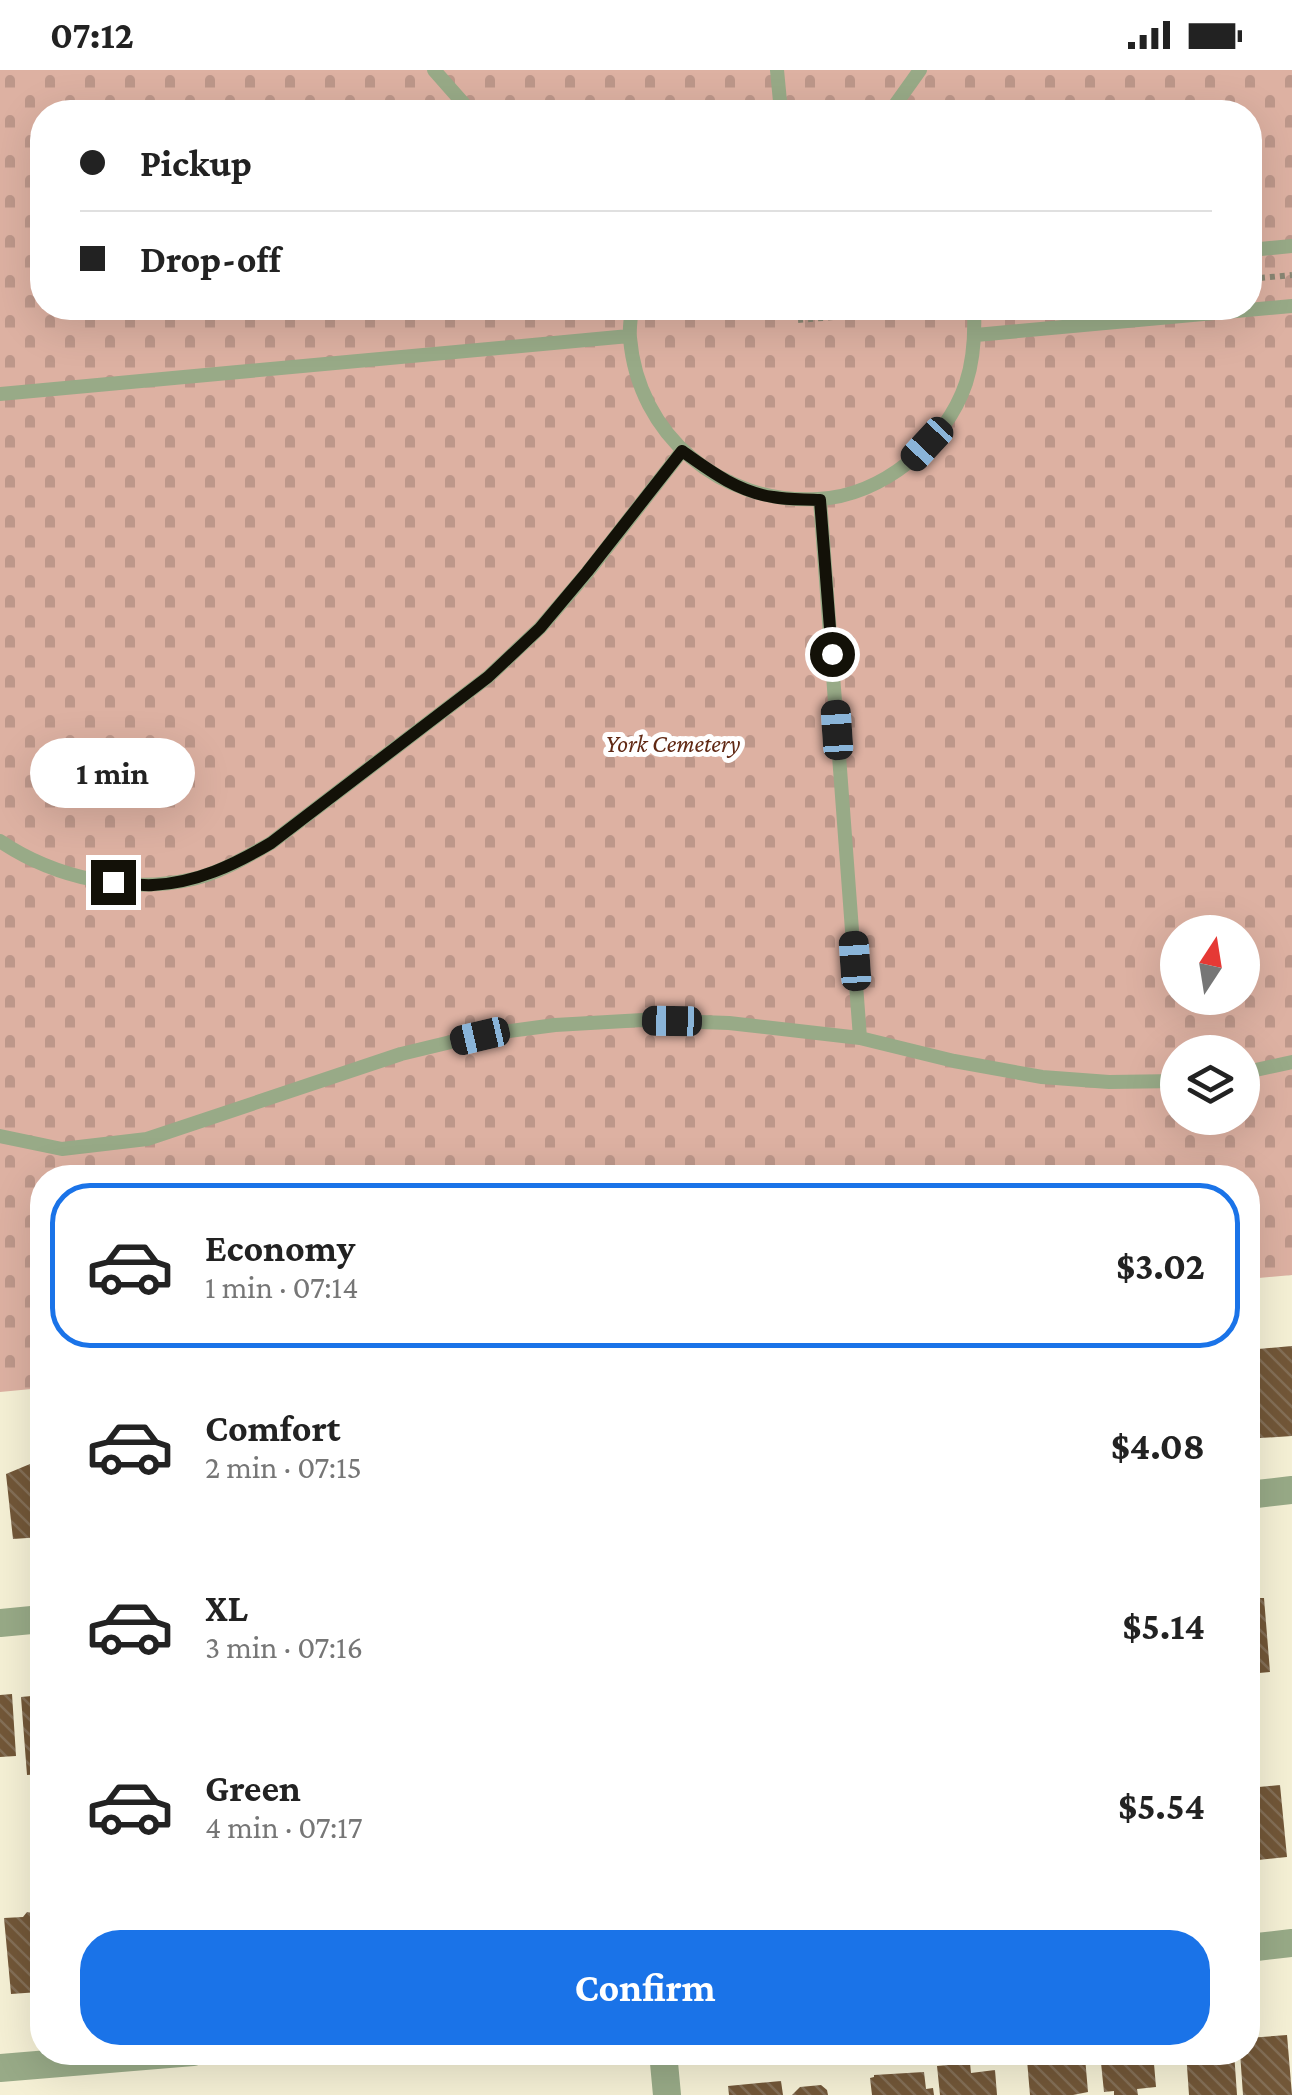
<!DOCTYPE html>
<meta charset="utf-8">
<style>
:root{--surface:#fff;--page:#f6f6f6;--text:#222;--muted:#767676;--line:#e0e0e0;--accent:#1a73e8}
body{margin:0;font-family:"Crimson Pro",serif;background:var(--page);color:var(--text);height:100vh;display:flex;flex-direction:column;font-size:38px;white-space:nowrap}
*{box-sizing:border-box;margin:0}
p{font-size:32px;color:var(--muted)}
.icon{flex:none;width:55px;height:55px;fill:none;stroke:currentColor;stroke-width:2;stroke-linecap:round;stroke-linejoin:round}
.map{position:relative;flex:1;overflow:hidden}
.details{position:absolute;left:30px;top:1095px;width:1230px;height:900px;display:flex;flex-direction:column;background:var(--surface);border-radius:40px;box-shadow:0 10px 40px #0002}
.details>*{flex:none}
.banner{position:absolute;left:30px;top:30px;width:1232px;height:220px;border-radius:40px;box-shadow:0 10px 40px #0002;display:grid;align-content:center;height:220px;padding:0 50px;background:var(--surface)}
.needle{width:65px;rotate:12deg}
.buttons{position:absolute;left:1160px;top:845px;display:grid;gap:20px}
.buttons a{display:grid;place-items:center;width:100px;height:100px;border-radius:50%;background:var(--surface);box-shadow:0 10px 40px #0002;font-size:50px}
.end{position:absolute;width:45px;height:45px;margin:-22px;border:12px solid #131108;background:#fff;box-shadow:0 0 0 5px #fff}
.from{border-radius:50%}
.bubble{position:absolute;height:70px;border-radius:35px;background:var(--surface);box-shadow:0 10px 40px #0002;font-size:32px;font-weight:700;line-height:70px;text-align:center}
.car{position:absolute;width:30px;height:60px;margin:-30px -15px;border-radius:12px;box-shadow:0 0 8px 2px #0007;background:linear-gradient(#222 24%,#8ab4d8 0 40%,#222 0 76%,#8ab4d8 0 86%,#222 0)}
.banner b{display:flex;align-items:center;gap:35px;height:95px;font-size:38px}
.banner b+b{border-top:2px solid var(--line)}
.banner i{width:25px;height:25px;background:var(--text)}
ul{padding:18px 0 0;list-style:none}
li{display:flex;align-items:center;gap:30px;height:165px;margin:0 20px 15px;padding:0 30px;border:5px solid transparent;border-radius:40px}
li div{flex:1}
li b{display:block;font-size:38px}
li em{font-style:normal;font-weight:700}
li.current{border-color:var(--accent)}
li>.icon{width:90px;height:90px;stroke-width:1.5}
.cta{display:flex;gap:20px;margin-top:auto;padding:20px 50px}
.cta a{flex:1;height:115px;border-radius:40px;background:var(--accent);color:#fff;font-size:40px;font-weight:700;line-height:115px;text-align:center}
.status{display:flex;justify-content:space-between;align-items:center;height:70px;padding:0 50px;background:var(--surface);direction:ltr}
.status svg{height:28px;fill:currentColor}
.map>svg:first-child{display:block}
.cemetery{fill:url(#cemetery-stones);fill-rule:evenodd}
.building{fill:url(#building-back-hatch)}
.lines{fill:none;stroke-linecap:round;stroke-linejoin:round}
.path{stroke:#898673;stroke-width:6;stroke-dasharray:5 5;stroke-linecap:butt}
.lane{stroke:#98aa87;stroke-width:14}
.street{stroke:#98aa87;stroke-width:28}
.route{stroke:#131108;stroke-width:12}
.labels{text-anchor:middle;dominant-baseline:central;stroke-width:10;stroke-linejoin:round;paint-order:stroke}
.park-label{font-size:25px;font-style:italic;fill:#602813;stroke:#fff}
</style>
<div class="status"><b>07:12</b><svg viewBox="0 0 49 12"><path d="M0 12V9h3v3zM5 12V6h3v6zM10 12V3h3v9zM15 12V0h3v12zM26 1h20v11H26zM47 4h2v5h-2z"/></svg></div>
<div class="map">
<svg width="1292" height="2025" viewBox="0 0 1292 2025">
<defs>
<pattern id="cemetery-stones" width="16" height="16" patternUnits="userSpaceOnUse" patternTransform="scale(2.5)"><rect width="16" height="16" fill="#ddb1a2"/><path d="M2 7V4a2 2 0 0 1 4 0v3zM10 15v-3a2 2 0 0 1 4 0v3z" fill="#bd978a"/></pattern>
<pattern id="building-back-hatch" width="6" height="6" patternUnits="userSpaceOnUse" patternTransform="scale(2.5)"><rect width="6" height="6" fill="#725738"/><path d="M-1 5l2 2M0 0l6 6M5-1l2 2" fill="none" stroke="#846f57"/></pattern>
</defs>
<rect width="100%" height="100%" fill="#f5f0d5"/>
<path class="cemetery" d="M 0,0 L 1292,0 L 1292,1205 L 1248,1209 L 1248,1108 L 42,1108 L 42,1318 L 0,1322 ZM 42,42 L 1250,42 L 1250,238 L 42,238 ZM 1178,862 L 1242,862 L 1242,928 L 1178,928 ZM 1178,982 L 1242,982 L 1242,1048 L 1178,1048 Z"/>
<path class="building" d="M 1292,1276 L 1292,1366 L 1260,1368 L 1250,1284 L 1258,1284 L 1258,1279 Z
M 30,1394 L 42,1397 L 42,1467 L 13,1469 L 6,1404 Z
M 1260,1524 L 1260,1528 L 1264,1528 L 1270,1602 L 1248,1604 L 1248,1525 Z
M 12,1624 L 16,1686 L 0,1687 L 0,1625 Z
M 42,1625 L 42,1704 L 27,1705 L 21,1627 Z
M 1280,1715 L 1287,1787 L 1258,1790 L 1259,1805 L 1248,1806 L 1248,1718 Z
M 27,1842 L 42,1845 L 42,1918 L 39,1918 L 39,1922 L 11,1924 L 4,1848 L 23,1847 Z
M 1287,1965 L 1292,2025 L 1243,2025 L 1240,1982 L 1248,1982 L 1248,1968 Z
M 1050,1982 L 1061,1982 L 1061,1987 L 1085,1987 L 1088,2022 L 1073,2025 L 1030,2025 L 1027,1990 L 1050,1988 Z
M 1153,1982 L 1156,2017 L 1137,2019 L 1138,2025 L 1114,2025 L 1114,2021 L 1104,2022 L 1100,1983 Z
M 1186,1982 L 1234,1982 L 1237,2025 L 1189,2025 Z
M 970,1993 L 971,2003 L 995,2000 L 997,2025 L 940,2025 L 937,1996 Z
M 924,2002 L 926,2019 L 933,2018 L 934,2025 L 872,2025 L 870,2008 L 874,2007 L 874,2005 Z
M 781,2011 L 783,2025 L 729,2025 L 728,2016 Z
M 821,2015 L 827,2020 L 828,2025 L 792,2025 L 800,2017 Z"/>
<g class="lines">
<path class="path" d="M 1250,209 L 1292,205
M 798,250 L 940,238"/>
<path class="lane" d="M 434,0 L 471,42
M 777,0 L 781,42
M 890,42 L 920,0
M 1250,180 L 1292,176
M 632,238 C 631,247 629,258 630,268 C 638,365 721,435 818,429 C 882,426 946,373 966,313 C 974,289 975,262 974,238
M 976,265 L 1292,236
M 0,324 L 629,266
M 820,430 L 860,968
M 0,771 C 55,808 128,824 193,809 C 222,802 246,787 271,773 L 488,607 L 540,558 L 587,503 L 682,381
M 1242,1003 L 1292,992
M 0,1066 L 62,1079 L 147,1069 L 401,984 L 480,965 L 555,955 L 643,950 L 729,953 L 860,968 L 954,991 L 1042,1007 L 1109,1012 L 1178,1011"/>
<path class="street" d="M 1248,1425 L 1292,1420
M 0,1553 L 42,1549
M 1248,1878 L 1292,1873
M 663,1982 L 667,2025
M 0,1998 L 193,1982"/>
</g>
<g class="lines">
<path class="route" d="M 113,812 C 126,813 140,816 153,815 C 196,813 234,795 271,773 L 488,607 L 540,558 L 587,502 L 682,381 C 710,401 738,422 773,427 C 788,430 804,429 820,430 L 832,584"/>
</g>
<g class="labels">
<g class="park-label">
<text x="673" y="673">York Cemetery</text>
</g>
</g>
</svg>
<div class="buttons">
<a><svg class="needle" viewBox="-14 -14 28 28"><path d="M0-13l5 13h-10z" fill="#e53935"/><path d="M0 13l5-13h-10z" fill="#767676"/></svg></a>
<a><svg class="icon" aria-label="layers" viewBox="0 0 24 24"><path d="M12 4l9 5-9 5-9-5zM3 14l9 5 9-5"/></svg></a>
</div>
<i class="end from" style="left:832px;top:584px"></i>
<i class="end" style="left:113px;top:812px"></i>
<div class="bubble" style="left:30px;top:668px;width:165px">1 min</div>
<i class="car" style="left:927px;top:374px;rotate:223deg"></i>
<i class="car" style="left:837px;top:660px;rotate:356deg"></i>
<i class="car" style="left:855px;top:891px;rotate:356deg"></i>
<i class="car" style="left:672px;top:951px;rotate:271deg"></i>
<i class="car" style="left:480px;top:966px;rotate:257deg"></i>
<div class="banner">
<b><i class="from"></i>Pickup</b>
<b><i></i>Drop-off</b>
</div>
<section class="details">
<ul>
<li class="current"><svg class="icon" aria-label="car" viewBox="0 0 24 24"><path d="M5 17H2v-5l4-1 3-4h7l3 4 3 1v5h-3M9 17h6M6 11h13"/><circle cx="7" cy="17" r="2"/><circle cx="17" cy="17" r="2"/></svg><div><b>Economy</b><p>1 min · 07:14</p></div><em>$3.02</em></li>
<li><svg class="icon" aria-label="car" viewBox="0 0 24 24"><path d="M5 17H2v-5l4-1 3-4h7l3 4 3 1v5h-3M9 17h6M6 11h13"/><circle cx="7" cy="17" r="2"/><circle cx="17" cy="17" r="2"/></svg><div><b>Comfort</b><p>2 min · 07:15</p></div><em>$4.08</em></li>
<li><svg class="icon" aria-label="car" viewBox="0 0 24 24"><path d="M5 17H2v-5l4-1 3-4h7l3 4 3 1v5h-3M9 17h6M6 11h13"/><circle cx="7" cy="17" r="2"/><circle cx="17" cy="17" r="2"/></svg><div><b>XL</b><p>3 min · 07:16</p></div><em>$5.14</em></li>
<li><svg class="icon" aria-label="car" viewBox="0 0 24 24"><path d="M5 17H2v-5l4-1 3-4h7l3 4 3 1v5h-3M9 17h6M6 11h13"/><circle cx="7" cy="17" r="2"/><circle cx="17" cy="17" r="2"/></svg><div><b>Green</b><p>4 min · 07:17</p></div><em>$5.54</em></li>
</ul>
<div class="cta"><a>Confirm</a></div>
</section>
</div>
